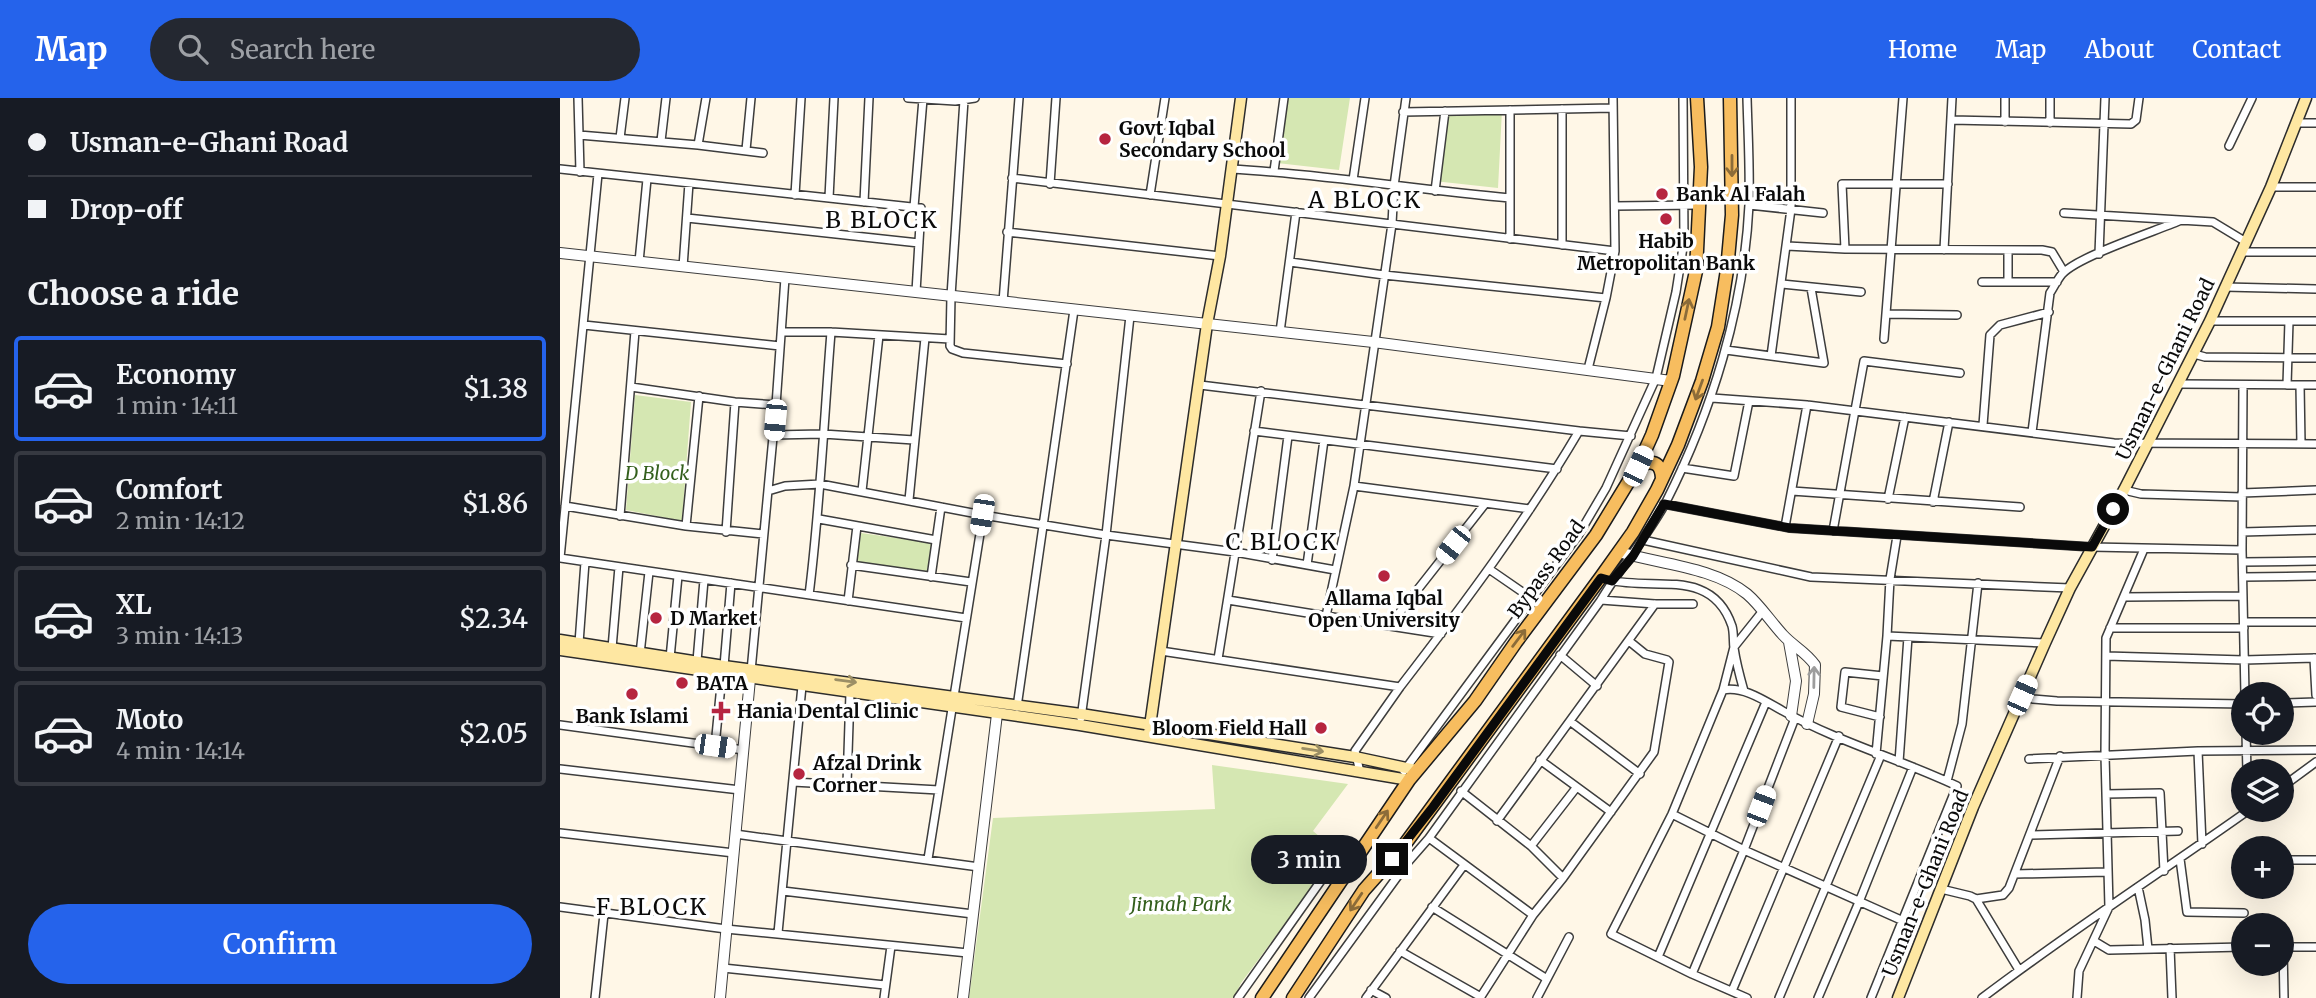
<!DOCTYPE html>
<meta charset="utf-8">
<style>
:root{--surface:#171b24;--page:#242831;--text:#f1f3f6;--muted:#9ea1a6;--line:#363941;--accent:#2563eb}
body{margin:0;font-family:Merriweather,serif;background:var(--page);color:var(--text);height:100vh;display:flex;flex-direction:column;font-size:26px;white-space:nowrap}
*{box-sizing:border-box;margin:0}
p{font-size:23px;color:var(--muted)}
.icon{flex:none;width:38px;height:38px;fill:none;stroke:currentColor;stroke-width:2;stroke-linecap:round;stroke-linejoin:round}
.map{position:relative;flex:1;overflow:hidden}
.side{display:flex;flex-direction:column;background:var(--surface);width:560px}
.side>*{flex:none}
.top-card{display:grid;align-content:center;height:154px;padding:0 28px;background:var(--surface)}
.tools{position:absolute;left:1671px;top:584px;display:grid;gap:14px}
.tools a{display:grid;place-items:center;width:63px;height:63px;border-radius:50%;background:var(--surface);box-shadow:0 7px 28px #0002;font-size:35px}
.end{position:absolute;width:32px;height:32px;margin:-16px;border:9px solid #0a0a0a;background:#fff;box-shadow:0 0 0 4px #fff}
.from{border-radius:50%}
.bubble{position:absolute;height:49px;border-radius:24px;background:var(--surface);box-shadow:0 7px 28px #0002;font-size:23px;font-weight:600;line-height:49px;text-align:center}
.car{position:absolute;width:21px;height:42px;margin:-21px -10px;border-radius:9px;box-shadow:0 0 5px 2px #0007;background:linear-gradient(#fff 24%,#345 0 40%,#fff 0 76%,#345 0 86%,#fff 0)}
.top-card b{display:flex;align-items:center;gap:24px;height:66px;font-size:26px}
.top-card b+b{border-top:2px solid var(--line)}
.top-card i{width:18px;height:18px;background:var(--text)}
ul{padding:0;list-style:none}
li{display:flex;align-items:center;gap:21px;height:105px;margin:0 14px 10px;padding:0 14px;border:4px solid var(--line);border-radius:7px}
li div{flex:1}
li b{display:block;font-size:26px}
li em{font-style:normal;font-weight:600}
li.active{border-color:var(--accent)}
li>.icon{width:63px;height:63px;stroke-width:1.5}
h2{padding:0 28px;font-size:32px;line-height:84px}
.action{display:flex;gap:14px;margin-top:auto;padding:14px 28px}
.action a{flex:1;height:80px;border-radius:42px;background:var(--accent);color:#fff;font-size:28px;font-weight:600;line-height:80px;text-align:center}
header{display:flex;align-items:center;gap:42px;box-sizing:border-box;height:98px;padding:0 35px;background:var(--accent);color:#fff}
header strong{font-size:33px}
nav{display:flex;gap:38px;margin-inline-start:auto;font-size:24px}
.search{width:490px;height:63px;background:var(--page);display:flex;align-items:center;gap:18px;box-sizing:border-box;padding:0 24px;border-radius:38px;color:var(--muted);font-size:26px}
main{display:flex;flex:1;min-height:0}
.map>svg:first-child{display:block}
.green{fill:#d5e7b2}
.lines{fill:none;stroke-linecap:round;stroke-linejoin:round}
.minor-casing{stroke:#3d3d3d;stroke-width:10}
.tertiary-casing{stroke:#3d3d3d;stroke-width:12}
.secondary-casing{stroke:#2c2c2c;stroke-width:13}
.primary-casing{stroke:#1b1b1b;stroke-width:15}
.minor{stroke:#fff;stroke-width:7}
.tertiary{stroke:#fff;stroke-width:10}
.secondary{stroke:#fee7a2;stroke-width:10}
.primary{stroke:#f7bd5f;stroke-width:12}
.oneway{stroke:#8c6c39}
.oneway2{stroke:#9d9d9d}
.oneway3{stroke:#9c8f65}
.route{stroke:#0a0a0a;stroke-width:9}
.poi-dot{fill:#b62540;stroke:#fff;stroke-width:2.5}
.labels{text-anchor:middle;dominant-baseline:central;stroke-width:7;stroke-linejoin:round;paint-order:stroke}
.poi-label{font-size:19px;font-weight:bold;fill:#0a0a0a;stroke:#fff;text-anchor:start}
.street-label{font-size:19px;fill:#0a0a0a;stroke:#fff}
.park-label{font-size:19px;font-style:italic;fill:#335f1c;stroke:#fff}
.quarter-label{font-size:23px;letter-spacing:2px;fill:#0a0a0a;stroke:#fff}
</style>
<header>
<strong>Map</strong>
<div class="search"><svg class="icon" aria-label="search" viewBox="0 0 24 24"><circle cx="10" cy="10" r="6"/><path d="M15 15l6 6"/></svg>Search here</div>
<nav><a>Home</a><a>Map</a><a>About</a><a>Contact</a></nav>
</header>
<main>
<section class="side">
<div class="top-card">
<b><i class="from"></i>Usman-e-Ghani Road</b>
<b><i></i>Drop-off</b>
</div>
<h2>Choose a ride</h2>
<ul>
<li class="active"><svg class="icon" aria-label="car" viewBox="0 0 24 24"><path d="M5 17H2v-5l4-1 3-4h7l3 4 3 1v5h-3M9 17h6M6 11h13"/><circle cx="7" cy="17" r="2"/><circle cx="17" cy="17" r="2"/></svg><div><b>Economy</b><p>1 min · 14:11</p></div><em>$1.38</em></li>
<li><svg class="icon" aria-label="car" viewBox="0 0 24 24"><path d="M5 17H2v-5l4-1 3-4h7l3 4 3 1v5h-3M9 17h6M6 11h13"/><circle cx="7" cy="17" r="2"/><circle cx="17" cy="17" r="2"/></svg><div><b>Comfort</b><p>2 min · 14:12</p></div><em>$1.86</em></li>
<li><svg class="icon" aria-label="car" viewBox="0 0 24 24"><path d="M5 17H2v-5l4-1 3-4h7l3 4 3 1v5h-3M9 17h6M6 11h13"/><circle cx="7" cy="17" r="2"/><circle cx="17" cy="17" r="2"/></svg><div><b>XL</b><p>3 min · 14:13</p></div><em>$2.34</em></li>
<li><svg class="icon" aria-label="car" viewBox="0 0 24 24"><path d="M5 17H2v-5l4-1 3-4h7l3 4 3 1v5h-3M9 17h6M6 11h13"/><circle cx="7" cy="17" r="2"/><circle cx="17" cy="17" r="2"/></svg><div><b>Moto</b><p>4 min · 14:14</p></div><em>$2.05</em></li>
</ul>
<div class="action"><a>Confirm</a></div>
</section>
<div class="map">
<svg width="1756" height="900" viewBox="0 0 1756 900">
<rect width="100%" height="100%" fill="#fff7e7"/>
<path class="green" d="M 724,0 L 790,0 L 779,72 L 717,65 Z
M 942,12 L 938,90 L 874,83 L 882,13 Z
M 75,297 L 131,304 L 122,423 L 66,412 Z
M 301,435 L 372,445 L 367,474 L 297,464 Z
M 652,667 L 788,686 L 753,733 L 778,754 L 681,885 L 674,900 L 409,900 L 433,720 L 655,711 Z"/>
<g class="lines">
<defs>
<path id="minor" d="M 18,0 L 20,74
M 348,0 L 395,3 L 415,0
M 1490,0 L 1490,25
M 404,2 L 391,198 L 390,248 L 392,251 L 403,255 L 507,266
M 1002,11 L 1002,147
M 843,14 L 1053,10
M 1391,22 L 1571,26 L 1576,22 L 1579,0
M 1445,24 L 1445,0
M 1736,25 L 1756,25
M 19,37 L 138,47 L 203,55
M 60,40 L 65,0
M 101,43 L 106,0
M 138,47 L 146,0
M 1669,48 L 1692,0
M 186,52 L 191,0
M 0,71 L 361,110 L 356,194
M 671,71 C 764,76 857,92 950,100
M 714,73 L 724,0
M 452,80 L 1055,153
M 793,82 L 805,0
M 490,86 L 496,0
M 1711,89 L 1756,89
M 875,93 L 885,13
M 235,97 L 241,0
M 590,97 L 605,0
M 269,100 L 274,0
M 304,104 L 309,0
M 1189,107 L 1263,115
M 1055,108 L 1139,107
M 354,109 L 363,1
M 1504,115 L 1653,124 L 1686,144
M 127,120 L 359,145
M 447,134 L 660,158
M 950,141 L 950,12
M 1227,148 L 1285,151 L 1482,152 L 1492,154 L 1504,174
M 1285,151 L 1282,86 L 1388,86
M 1384,152 L 1392,0
M 1682,154 L 1756,154
M 1539,156 L 1545,0
M 79,164 L 87,81
M 730,164 L 824,177 L 1046,200
M 123,169 L 129,85
M 1422,184 L 1497,184
M 1448,184 L 1448,152
M 1222,186 L 1301,194
M 1665,189 L 1756,191
M 443,204 L 459,0
M 1326,216 L 1397,217
M 1650,223 L 1756,223
M 24,227 L 220,248
M 222,234 L 271,234 L 390,241
M 720,234 L 736,114
M 1324,241 L 1343,0
M 1166,252 L 1264,265 L 1251,190
M 1634,256 L 1645,259 L 1756,260
M 1211,258 L 1231,111 L 1231,0
M 1028,271 L 1046,200 L 1055,153 L 1053,0
M 1619,286 L 1756,287
M 640,287 L 1019,333
M 1683,287 L 1682,452 L 1685,597
M 1727,287 L 1729,223
M 1740,287 L 1741,346
M 71,289 L 175,304 L 216,307
M 1152,300 L 1247,307 L 1554,345 L 1756,346
M 1423,327 L 1430,237 L 1440,227 L 1489,214
M 694,333 L 997,371
M 1472,334 L 1490,195 C 1494,189 1497,182 1502,176 C 1519,158 1593,134 1619,123
M 213,337 L 263,336 L 354,342
M 1122,370 L 1174,378 L 1189,303
M 794,388 L 970,411
M 1564,392 L 1581,396 L 1682,399
M 208,393 L 225,388 L 260,386 L 423,417 L 546,437 L 675,454 L 775,472
M 302,393 L 319,237
M 1232,393 L 1460,409
M 1682,395 L 1756,392
M 1328,401 L 1345,319
M 349,402 L 365,240
M 1373,404 L 1389,324
M 1104,406 L 1230,430 L 1532,449 L 1682,452
M 5,408 L 126,428 L 203,436
M 60,418 L 75,233
M 259,421 L 376,442
M 126,428 L 139,298
M 1225,429 L 1247,307
M 1273,433 L 1304,263 L 1400,275
M 166,434 L 175,304
M 1682,434 L 1756,432
M 1083,442 L 1251,479 L 1510,490
M 0,460 L 406,520
M 0,460 L 38,76
M 712,462 L 728,338
M 1683,464 L 1756,463
M 291,467 L 411,484
M 747,467 L 764,342
M 929,471 L 971,500
M 371,479 L 381,409
M 1683,479 L 1756,478
M 1049,482 C 1095,493 1152,469 1172,528 C 1174,535 1173,543 1174,550 C 1176,564 1180,579 1184,593
M 249,497 C 260,410 264,322 271,234
M 1564,499 L 1683,498
M 668,502 L 766,518 L 794,388 L 832,126 L 834,88 L 846,0
M 1041,502 L 1095,506 L 1133,506
M 288,503 L 297,428
M 766,518 L 881,536
M 1684,524 L 1756,524
M 829,528 L 925,406
M 1550,530 L 1684,530
M 1327,538 L 1485,545
M 19,545 L 25,464
M 52,550 L 59,469
M 601,553 L 840,589 C 904,506 966,423 1019,333 L 1071,338
M 80,556 L 89,474
M 1000,557 L 1037,588
M 1546,558 L 1684,562 L 1756,560
M 110,560 L 118,478
M 1754,560 L 1756,597
M 658,561 L 701,293
M 137,563 L 144,482
M 164,568 L 171,485
M 191,573 L 216,307 L 225,180
M 1163,592 L 1174,549 L 1202,514
M 1462,597 L 1473,601 L 1497,603 L 1684,606
M 1722,605 L 1756,604
M 457,609 L 514,212
M 1320,619 L 1281,609 L 1285,574 L 1323,578
M 521,620 L 546,437 L 570,218
M 1011,624 L 1080,676
M 0,627 L 184,652
M 1686,635 L 1687,674
M 155,648 L 162,577
M 1638,653 L 1642,746
M 1316,656 L 1327,538 L 1330,481 L 1337,438
M 1469,661 L 1638,653 L 1756,652
M 980,662 L 1051,714
M 1339,664 L 1348,539
M 0,671 L 180,692
M 844,673 L 1019,436 L 1046,390 L 1096,280 L 1116,194 L 1124,143 L 1123,0
M 800,674 L 795,653 L 840,589
M 1387,683 L 1402,626 L 1418,485
M 233,684 L 379,692
M 287,686 L 290,595
M 1722,689 L 1756,664
M 901,693 L 971,748 L 1003,780
M 1546,696 L 1600,695 L 1604,773
M 1112,716 L 1184,752 L 1341,822
M 937,723 L 1095,506
M 0,735 L 174,755
M 175,736 L 419,769
M 1471,737 L 1618,733
M 869,740 L 973,817
M 971,748 L 1016,690
M 368,761 L 423,417
M 1620,761 L 1627,814 L 1684,815
M 1722,766 L 1723,762 L 1756,762
M 1455,776 L 1547,774
M 1578,789 L 1585,822 L 1588,851
M 1381,791 L 1410,798 L 1416,801 L 1459,872
M 223,793 L 413,816
M 1416,801 L 1443,797 L 1449,790 L 1500,658
M 0,809 L 166,831 L 408,855
M 872,809 L 987,881
M 218,835 L 242,588
M 1534,843 L 1549,852 L 1684,849
M 1722,849 L 1756,849
M 1723,849 L 1724,900
M 1610,850 L 1612,900
M 840,853 L 921,899
M 1098,859 L 1206,604
M 163,870 L 325,887
M 1132,876 L 1184,752 L 1235,620
M 811,892 L 826,900
M 1172,893 L 1279,638
M 35,900 L 44,816
M 324,900 L 331,848
M 678,900 L 777,760 L 788,750 L 798,756
M 749,900 L 848,764 L 869,740 L 1041,502 C 1061,468 1087,439 1106,404 C 1152,313 1184,210 1189,107 C 1190,71 1188,36 1187,0
M 806,900 L 904,767
M 920,900 L 973,817 L 1003,780 L 1094,654 L 1109,564 L 1107,562 L 1085,556 L 1069,543
M 977,900 L 1009,839
M 1187,900 L 1132,876 L 1051,836 L 1112,716 L 1163,592 C 1184,588 1205,603 1223,613 C 1278,644 1340,661 1397,688 L 1311,900
M 1219,900 L 1321,657
M 1258,900 L 1299,804 L 1353,669
M 1422,900 C 1509,834 1600,775 1689,712
M 1517,900 L 1519,873 L 1549,809 L 1545,657 L 1546,540 L 1584,451"/>
<path id="tertiary" d="M 0,155 L 813,244 L 1111,283
M 1059,454 C 1100,466 1154,469 1187,496 C 1200,507 1211,524 1223,537 C 1233,548 1246,554 1255,567 L 1254,596 L 1247,626
M 1229,544 L 1236,583 L 1231,618
M 160,900 L 190,581
M 403,900 L 437,616"/>
<path id="secondary" d="M 0,542 L 164,568 L 521,616 L 795,659 L 856,672
M 0,552 L 520,627 L 849,682
M 589,635 L 647,226 L 660,158 L 681,0
M 1338,900 L 1413,709 L 1485,545 L 1510,490 L 1564,392 L 1650,223 L 1711,89 L 1746,0"/>
<path id="primary" d="M 1078,368 C 1091,362 1101,363 1102,380
M 702,900 L 849,682 L 915,603 L 956,544 L 1036,437 L 1078,368 L 1092,337 L 1113,278 L 1136,173 L 1141,69 L 1137,0
M 733,900 L 804,792 L 845,746 L 1041,479 L 1073,434 L 1097,392 L 1118,347 L 1142,283 L 1158,229 L 1167,172 L 1172,117 L 1170,0"/>
</defs>
<use href="#minor" class="minor-casing"/>
<use href="#tertiary" class="tertiary-casing"/>
<use href="#secondary" class="secondary-casing"/>
<use href="#primary" class="primary-casing"/>
<use href="#minor" class="minor"/>
<use href="#tertiary" class="tertiary"/>
<use href="#secondary" class="secondary"/>
<use href="#primary" class="primary"/>
</g>
<defs><path id="oneway-shaft" d="M-6 0H5M1.5-3L5.5 0L1.5 3" fill="none" stroke-width="1.6" stroke-linecap="round" stroke-linejoin="round" transform="scale(1.75)"/></defs>
<g class="oneway">
<use href="#oneway-shaft" transform="translate(1172 68) rotate(90)"/>
<use href="#oneway-shaft" transform="translate(1127 211) rotate(-78)"/>
<use href="#oneway-shaft" transform="translate(1139 292) rotate(110)"/>
<use href="#oneway-shaft" transform="translate(959 540) rotate(-53)"/>
<use href="#oneway-shaft" transform="translate(822 721) rotate(-56)"/>
<use href="#oneway-shaft" transform="translate(796 804) rotate(124)"/>
</g>
<use class="oneway2" href="#oneway-shaft" transform="translate(1254 579) rotate(-89)"/>
<g class="oneway3">
<use href="#oneway-shaft" transform="translate(286 583) rotate(8)"/>
<use href="#oneway-shaft" transform="translate(753 652) rotate(9)"/>
</g>
<g class="lines">
<path class="route" d="M 832,761 L 873,709 L 1041,480 L 1052,483 L 1073,458 L 1104,406 L 1230,430 L 1532,449 L 1553,411"/>
</g>
<g class="poi-dot">
<circle cx="545" cy="41" r="7"/>
<circle cx="1102" cy="96" r="7"/>
<circle cx="1106" cy="121" r="7"/>
<circle cx="824" cy="478" r="7"/>
<circle cx="96" cy="520" r="7"/>
<circle cx="122" cy="585" r="7"/>
<circle cx="72" cy="596" r="7"/>
<path d="M157.5 602.5h7v7h7v7h-7v7h-7v-7h-7v-7h7z"/>
<circle cx="761" cy="630" r="7"/>
<circle cx="239" cy="676" r="7"/>
</g>
<g class="labels">
<g class="poi-label">
<text x="559" y="30">Govt Iqbal<tspan x="559" dy="22">Secondary School</tspan></text>
<text x="1116" y="96">Bank Al Falah</text>
<text x="1106" y="143" text-anchor="middle">Habib<tspan x="1106" dy="22">Metropolitan Bank</tspan></text>
<text x="824" y="500" text-anchor="middle">Allama Iqbal<tspan x="824" dy="22">Open University</tspan></text>
<text x="110" y="520">D Market</text>
<text x="136" y="585">BATA</text>
<text x="177" y="613">Hania Dental Clinic</text>
<text x="72" y="618" text-anchor="middle">Bank Islami</text>
<text x="747" y="630" text-anchor="end">Bloom Field Hall</text>
<text x="253" y="665">Afzal Drink<tspan x="253" dy="22">Corner</tspan></text>
</g>
<g class="street-label">
<text transform="translate(1605 271) rotate(-64)">Usman-e-Ghani Road</text>
<text transform="translate(986 471) rotate(-54)">Bypass Road</text>
<text transform="translate(1365 785) rotate(-68)">Usman-e-Ghani Road</text>
</g>
<g class="park-label">
<text x="97" y="375">D Block</text>
<text x="621" y="806">Jinnah Park</text>
</g>
<g class="quarter-label">
<text x="805" y="101">A BLOCK</text>
<text x="322" y="121">B BLOCK</text>
<text x="722" y="443">C BLOCK</text>
<text x="92" y="808">F BLOCK</text>
</g>
</g>
</svg>
<div class="tools">
<a><svg class="icon" aria-label="locate" viewBox="0 0 24 24"><circle cx="12" cy="12" r="6"/><path d="M12 2v4M12 18v4M2 12h4M18 12h4"/></svg></a>
<a><svg class="icon" aria-label="layers" viewBox="0 0 24 24"><path d="M12 4l9 5-9 5-9-5zM3 14l9 5 9-5"/></svg></a>
<a>+</a>
<a>−</a>
</div>
<i class="end from" style="left:1553px;top:411px"></i>
<i class="end" style="left:832px;top:761px"></i>
<div class="bubble" style="left:691px;top:737px;width:116px">3 min</div>
<i class="car" style="left:215px;top:322px;rotate:185deg"></i>
<i class="car" style="left:1078px;top:368px;rotate:25deg"></i>
<i class="car" style="left:422px;top:417px;rotate:189deg"></i>
<i class="car" style="left:893px;top:447px;rotate:218deg"></i>
<i class="car" style="left:1462px;top:597px;rotate:24deg"></i>
<i class="car" style="left:155px;top:648px;rotate:98deg"></i>
<i class="car" style="left:1201px;top:708px;rotate:21deg"></i>
</div>
</main>
